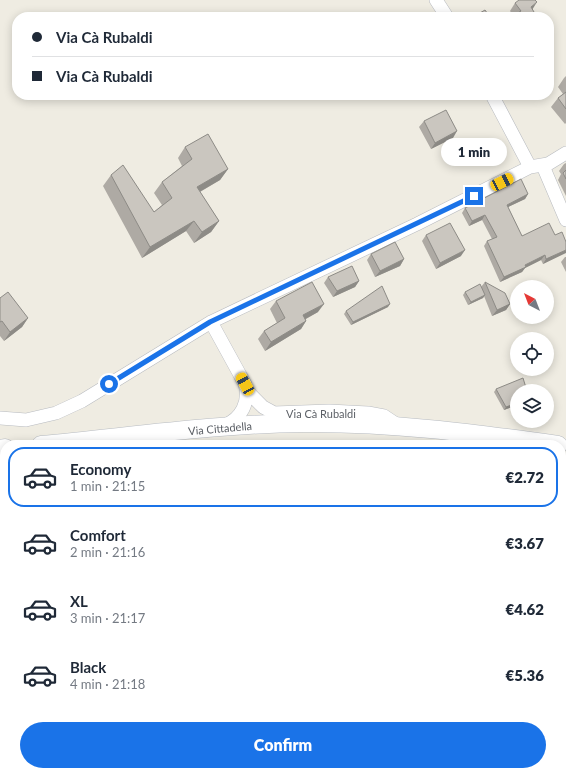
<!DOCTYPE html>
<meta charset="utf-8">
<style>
:root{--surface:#fff;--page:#f2f2f3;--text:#1f2937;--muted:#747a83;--line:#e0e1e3;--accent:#1a73e8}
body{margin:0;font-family:Lato,sans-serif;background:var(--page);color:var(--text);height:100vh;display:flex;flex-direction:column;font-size:15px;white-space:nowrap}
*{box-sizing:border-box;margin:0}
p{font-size:13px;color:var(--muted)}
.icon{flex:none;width:22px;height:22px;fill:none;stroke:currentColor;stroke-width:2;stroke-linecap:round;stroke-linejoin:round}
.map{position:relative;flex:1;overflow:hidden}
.side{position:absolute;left:0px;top:440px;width:566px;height:336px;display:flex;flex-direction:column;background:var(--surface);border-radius:16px 16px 0 0;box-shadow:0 2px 10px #0003}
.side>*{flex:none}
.guide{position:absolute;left:12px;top:12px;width:542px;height:88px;border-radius:16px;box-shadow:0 2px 10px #0003;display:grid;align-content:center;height:88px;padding:0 20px;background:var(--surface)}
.needle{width:26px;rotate:318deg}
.fabs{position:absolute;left:510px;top:280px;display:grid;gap:8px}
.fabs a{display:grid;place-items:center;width:44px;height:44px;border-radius:50%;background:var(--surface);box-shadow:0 2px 10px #0003;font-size:20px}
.end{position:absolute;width:18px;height:18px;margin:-9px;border:5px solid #1a73e8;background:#fff;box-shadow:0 0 0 2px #fff}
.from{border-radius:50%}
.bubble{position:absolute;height:28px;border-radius:14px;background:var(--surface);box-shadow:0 2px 10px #0003;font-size:13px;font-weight:800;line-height:28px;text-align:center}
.car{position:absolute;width:12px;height:24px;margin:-12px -6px;border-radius:5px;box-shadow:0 0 3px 1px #0007;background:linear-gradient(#f5c518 24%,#345 0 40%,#f5c518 0 76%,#345 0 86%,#f5c518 0)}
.guide b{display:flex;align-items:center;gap:14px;height:38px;font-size:15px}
.guide b+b{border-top:1px solid var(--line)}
.guide i{width:10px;height:10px;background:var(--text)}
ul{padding:7px 0 0;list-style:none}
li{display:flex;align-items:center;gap:12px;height:60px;margin:0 8px 6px;padding:0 12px;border:2px solid transparent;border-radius:16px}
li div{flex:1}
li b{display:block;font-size:15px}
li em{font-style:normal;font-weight:800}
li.current{border-color:var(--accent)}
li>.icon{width:36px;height:36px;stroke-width:1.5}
.button{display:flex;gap:8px;margin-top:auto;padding:8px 20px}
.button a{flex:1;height:46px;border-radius:24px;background:var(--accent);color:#fff;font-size:16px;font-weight:800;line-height:46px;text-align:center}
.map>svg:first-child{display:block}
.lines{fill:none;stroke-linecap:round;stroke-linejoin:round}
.street-casing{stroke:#b8bbc0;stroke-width:14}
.secondary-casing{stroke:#b8bcc2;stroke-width:19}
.street{stroke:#fff;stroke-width:13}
.secondary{stroke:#fff;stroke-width:18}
.wall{fill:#aeaaa4}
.shaded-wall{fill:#8d8b86}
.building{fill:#cac6bf;stroke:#8d8b86}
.route{stroke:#1a73e8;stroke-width:5}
.labels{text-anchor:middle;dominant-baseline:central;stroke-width:3;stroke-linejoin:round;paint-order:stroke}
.street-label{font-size:11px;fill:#5b5f65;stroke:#fff}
</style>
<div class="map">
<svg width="566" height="776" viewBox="0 0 566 776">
<rect width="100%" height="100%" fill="#efece2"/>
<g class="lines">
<defs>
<path id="street" d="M 436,0 L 447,17
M 492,95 L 530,167
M 543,166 L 566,220
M 211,322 L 245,384 C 250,402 241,419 225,425
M 247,391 L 263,407 L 274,413 L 329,411 L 368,413 L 384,416 L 399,426
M 0,418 L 26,420 L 56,413 L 82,401 L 211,322 L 417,224 L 530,167 L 548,164 L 566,153
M 0,493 L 5,493
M 521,771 L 523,776"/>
<path id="secondary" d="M 41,445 C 128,437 215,424 303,423 C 389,422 473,433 558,445
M 0,449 L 5,448"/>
</defs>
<use href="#street" class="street-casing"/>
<use href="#secondary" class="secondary-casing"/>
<use href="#street" class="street"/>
<use href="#secondary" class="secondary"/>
</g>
<path class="wall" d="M 515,3 L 533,9 L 513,15 L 510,11 Z
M 566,76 L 566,123 L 565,124 L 551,107 L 558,98 L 563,94 L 558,87 L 564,78 Z
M 424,121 L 453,138 L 431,149 L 419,127 Z
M 185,147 L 228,169 L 220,180 L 200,192 L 219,221 L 211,232 L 194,243 L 186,231 L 142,258 L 103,186 L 111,175 L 154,212 L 162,205 L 154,193 L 162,182 L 182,166 L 178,158 Z
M 566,163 L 566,196 L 558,180 L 561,174 L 559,171 L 564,164 Z
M 528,194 L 525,199 L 508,207 L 522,236 L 555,235 L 566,242 L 566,252 L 543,264 L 541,260 L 525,268 L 522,272 L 500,282 L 484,246 L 487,241 L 492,239 L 482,220 L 469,226 L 462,213 L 465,208 Z
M 426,235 L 461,256 L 436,269 L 422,241 Z
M 371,254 L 404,259 L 400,266 L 375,277 L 367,260 Z
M 565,257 L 566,257 L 566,272 L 561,262 Z
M 328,277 L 359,281 L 355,287 L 333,297 L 324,283 Z
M 485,282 L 510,304 L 506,310 L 492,316 L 484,296 L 483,298 L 468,305 L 463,295 L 465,292 L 481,287 Z
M 0,298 L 28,318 L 22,327 L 4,341 L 0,336 Z
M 276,301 L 318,312 L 306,319 L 306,321 L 301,329 L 265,351 L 258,339 L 264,331 L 277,323 L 270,309 Z
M 388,307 L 351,325 L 344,314 L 346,311 Z
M 496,389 L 517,391 L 517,405 L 504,410 L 494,392 Z
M 487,771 L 518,771 L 520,776 L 484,776 Z"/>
<path class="shaded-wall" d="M 537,2 L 532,10 L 531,7 Z
M 457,131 L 453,138 L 431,149 L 435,143 Z
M 228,169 L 220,180 L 189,198 L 197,187 Z
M 528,194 L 525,199 L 504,209 L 507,205 Z
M 485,215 L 482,220 L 469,226 L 472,221 Z
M 194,221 L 186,231 L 142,258 L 150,247 Z
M 219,221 L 211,232 L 194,243 L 202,232 Z
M 465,250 L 461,256 L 436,269 L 440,263 Z
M 566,250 L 566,253 L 543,264 L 546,259 Z
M 545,255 L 541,260 L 525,268 L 522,272 L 500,282 L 504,277 L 525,265 Z
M 404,259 L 400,266 L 375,277 L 380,271 Z
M 359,281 L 355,287 L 333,297 L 337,291 Z
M 485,295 L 483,298 L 468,305 L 471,302 Z
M 324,304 L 318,312 L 298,323 L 303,315 Z
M 390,304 L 388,307 L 351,325 L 353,322 Z
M 510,304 L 506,310 L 492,316 L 497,310 Z
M 28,318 L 22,327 L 4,341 L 10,332 Z
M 306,321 L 301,329 L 265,351 L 271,342 Z
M 517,403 L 517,405 L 504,410 L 506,407 Z
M 552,404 L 549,407 L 547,408 L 547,406 Z
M 566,752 L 566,756 L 561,758 L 561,754 Z"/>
<path class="building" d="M 519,0 L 535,0 L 537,2 L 531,7 L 537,17 L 511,17 L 521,11 L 515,3 Z
M 485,10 L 490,17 L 473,17 Z
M 566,92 L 566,109 L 558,98 Z
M 446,110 L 457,131 L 435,143 L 424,121 Z
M 208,134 L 228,169 L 197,187 L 219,221 L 202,232 L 194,221 L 150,247 L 111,175 L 123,165 L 154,212 L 172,198 L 162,182 L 192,159 L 185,147 Z
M 566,170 L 566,179 L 563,173 Z
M 521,179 L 528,194 L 507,205 L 522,236 L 549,223 L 555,235 L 562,232 L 566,242 L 566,250 L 546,259 L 545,255 L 525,265 L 526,267 L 504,277 L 487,241 L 497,237 L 485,215 L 472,221 L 465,208 Z
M 450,223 L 465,250 L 440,263 L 426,235 Z
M 395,242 L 404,259 L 380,271 L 371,254 Z
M 352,266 L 359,281 L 337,291 L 328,277 Z
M 312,282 L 324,304 L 303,315 L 306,321 L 271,342 L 264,331 L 285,318 L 276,301 Z
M 485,282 L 505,293 L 510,304 L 497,310 Z
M 480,284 L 485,295 L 471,302 L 465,292 Z
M 382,286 L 390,304 L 353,322 L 346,311 Z
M 8,292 L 28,318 L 10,332 L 2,321 L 0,322 L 0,298 Z
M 523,378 L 527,391 L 517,391 L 517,403 L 506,407 L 496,389 Z
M 547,392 L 552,404 L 547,406 Z
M 561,710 L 566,726 L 566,752 L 561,754 Z
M 488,771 L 518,771 L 520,776 L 490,776 Z"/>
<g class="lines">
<path class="route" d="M 109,384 L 210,322 L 474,196"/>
</g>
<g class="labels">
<g class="street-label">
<text x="321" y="413">Via Cà Rubaldi</text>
<text transform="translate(220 428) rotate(-5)">Via Cittadella</text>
</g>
</g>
</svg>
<div class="fabs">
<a><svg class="needle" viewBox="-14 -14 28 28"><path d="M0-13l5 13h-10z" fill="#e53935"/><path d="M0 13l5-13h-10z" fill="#747a83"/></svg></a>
<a><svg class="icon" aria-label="locate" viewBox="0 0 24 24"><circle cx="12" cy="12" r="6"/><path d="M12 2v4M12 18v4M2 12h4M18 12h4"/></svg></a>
<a><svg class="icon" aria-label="layers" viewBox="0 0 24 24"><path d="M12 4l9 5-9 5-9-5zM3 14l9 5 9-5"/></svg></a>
</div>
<i class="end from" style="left:109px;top:384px"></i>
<i class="end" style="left:474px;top:196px"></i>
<div class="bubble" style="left:441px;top:138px;width:66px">1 min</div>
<i class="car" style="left:502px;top:182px;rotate:64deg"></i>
<i class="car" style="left:245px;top:384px;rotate:331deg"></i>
<div class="guide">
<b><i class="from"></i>Via Cà Rubaldi</b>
<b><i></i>Via Cà Rubaldi</b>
</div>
<section class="side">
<ul>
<li class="current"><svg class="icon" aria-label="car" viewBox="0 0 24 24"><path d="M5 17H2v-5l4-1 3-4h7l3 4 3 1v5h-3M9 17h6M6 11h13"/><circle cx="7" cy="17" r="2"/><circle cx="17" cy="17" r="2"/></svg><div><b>Economy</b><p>1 min · 21:15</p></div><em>€2.72</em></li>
<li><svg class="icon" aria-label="car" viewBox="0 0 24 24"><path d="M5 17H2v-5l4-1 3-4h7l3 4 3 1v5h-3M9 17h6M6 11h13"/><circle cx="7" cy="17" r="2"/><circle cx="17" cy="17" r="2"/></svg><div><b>Comfort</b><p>2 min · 21:16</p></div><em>€3.67</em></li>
<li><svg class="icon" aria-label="car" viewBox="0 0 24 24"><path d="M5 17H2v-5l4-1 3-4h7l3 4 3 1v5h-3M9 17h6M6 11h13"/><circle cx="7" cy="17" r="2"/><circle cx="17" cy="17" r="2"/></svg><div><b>XL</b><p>3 min · 21:17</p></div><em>€4.62</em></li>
<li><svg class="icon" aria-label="car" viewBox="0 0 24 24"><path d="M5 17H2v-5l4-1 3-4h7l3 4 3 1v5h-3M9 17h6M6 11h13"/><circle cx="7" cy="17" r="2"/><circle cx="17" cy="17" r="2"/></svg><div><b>Black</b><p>4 min · 21:18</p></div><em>€5.36</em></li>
</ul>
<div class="button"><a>Confirm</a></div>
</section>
</div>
